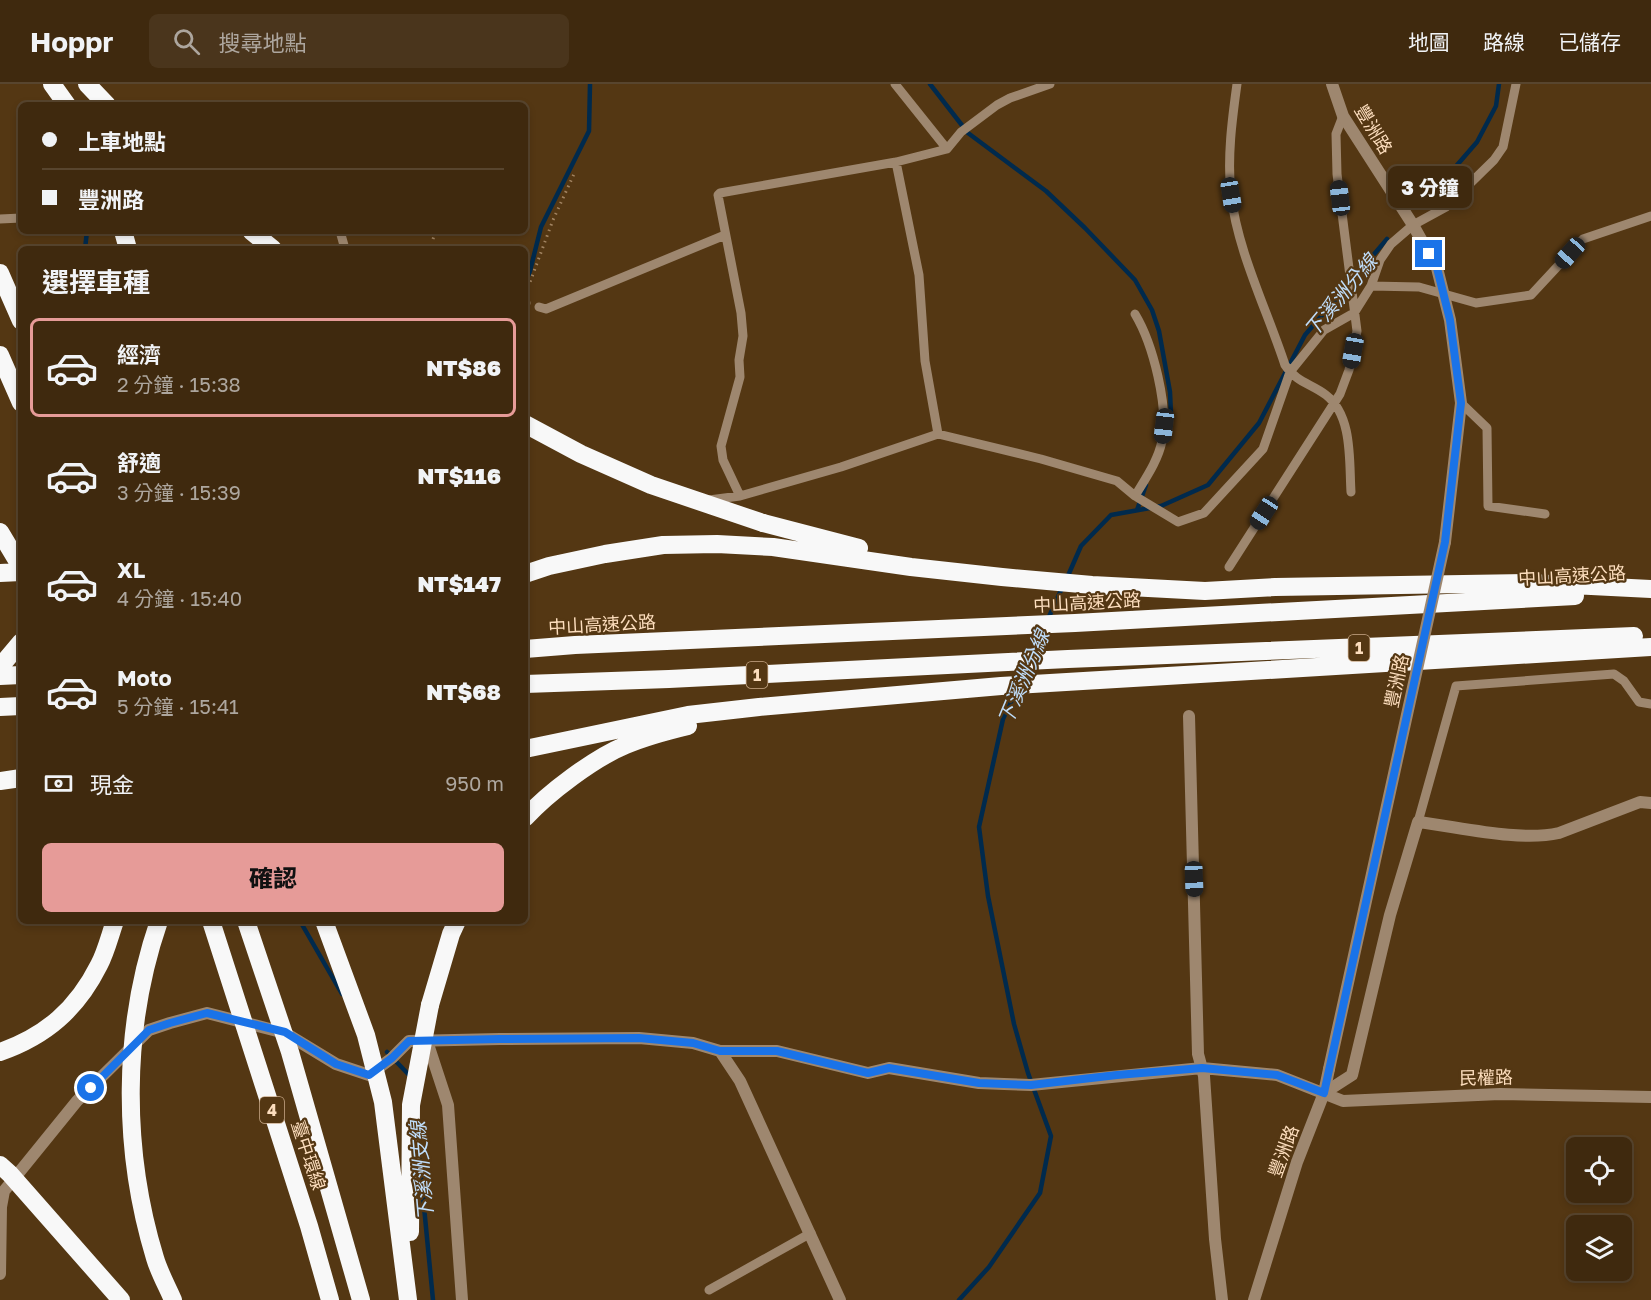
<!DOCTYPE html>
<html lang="zh-TW">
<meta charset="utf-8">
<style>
:root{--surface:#3f290e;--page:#4a351c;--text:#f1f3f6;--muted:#ada69e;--line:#58452e;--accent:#e69b98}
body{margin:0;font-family:"Golos Text","Noto Sans TC",sans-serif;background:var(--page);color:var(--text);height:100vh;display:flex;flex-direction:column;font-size:22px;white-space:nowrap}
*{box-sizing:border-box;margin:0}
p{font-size:20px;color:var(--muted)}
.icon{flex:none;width:33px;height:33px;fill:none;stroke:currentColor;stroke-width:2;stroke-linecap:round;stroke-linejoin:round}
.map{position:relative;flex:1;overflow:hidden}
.sheet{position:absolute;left:18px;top:162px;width:510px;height:678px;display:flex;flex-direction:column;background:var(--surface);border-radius:9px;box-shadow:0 3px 9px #0003,0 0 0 2px var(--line)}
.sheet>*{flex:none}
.guide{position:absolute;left:18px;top:18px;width:510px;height:132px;border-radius:9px;box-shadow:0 3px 9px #0003,0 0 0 2px var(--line);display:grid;align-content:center;height:132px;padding:0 24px;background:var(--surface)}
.fabs{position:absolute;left:1566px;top:1053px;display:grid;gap:12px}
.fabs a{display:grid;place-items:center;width:66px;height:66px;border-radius:9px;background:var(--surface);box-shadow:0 3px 9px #0003,0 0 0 2px var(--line);font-size:30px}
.end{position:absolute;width:27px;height:27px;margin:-14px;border:8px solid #1a73e8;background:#fff;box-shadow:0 0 0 3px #fff}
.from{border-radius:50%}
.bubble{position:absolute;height:42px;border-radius:9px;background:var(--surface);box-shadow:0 3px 9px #0003,0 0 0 2px var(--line);font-size:20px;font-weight:800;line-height:42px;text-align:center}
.car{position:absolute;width:18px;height:36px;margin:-18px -9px;border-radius:8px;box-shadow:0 0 4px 2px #0007;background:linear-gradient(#222 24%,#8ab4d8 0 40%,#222 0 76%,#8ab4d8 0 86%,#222 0)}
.guide b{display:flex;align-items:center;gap:21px;height:57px;font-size:22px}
.guide b+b{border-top:2px solid var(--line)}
.guide i{width:15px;height:15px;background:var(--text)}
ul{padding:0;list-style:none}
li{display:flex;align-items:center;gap:18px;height:99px;margin:0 12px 9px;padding:0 12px;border:3px solid transparent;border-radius:9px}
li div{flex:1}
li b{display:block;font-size:22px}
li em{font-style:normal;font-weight:800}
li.on{border-color:var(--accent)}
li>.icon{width:54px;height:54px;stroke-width:1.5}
h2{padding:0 24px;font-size:27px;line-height:72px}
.pay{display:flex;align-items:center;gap:15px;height:66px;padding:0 24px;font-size:22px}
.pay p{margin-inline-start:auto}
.primary-button{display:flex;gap:12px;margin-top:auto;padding:12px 24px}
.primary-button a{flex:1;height:69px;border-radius:9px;background:var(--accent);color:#111;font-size:24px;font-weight:800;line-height:69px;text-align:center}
header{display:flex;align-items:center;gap:36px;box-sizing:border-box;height:84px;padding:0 30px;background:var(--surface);border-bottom:2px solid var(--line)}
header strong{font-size:28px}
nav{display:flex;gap:33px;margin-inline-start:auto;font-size:21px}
.search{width:420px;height:54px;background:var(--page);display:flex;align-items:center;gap:15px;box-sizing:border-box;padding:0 21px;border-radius:9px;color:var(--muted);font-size:22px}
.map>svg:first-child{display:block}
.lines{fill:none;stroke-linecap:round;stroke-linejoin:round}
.stream{stroke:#002a4d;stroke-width:4.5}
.path{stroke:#a38563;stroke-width:3;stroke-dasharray:1.5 4.5;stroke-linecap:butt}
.service{stroke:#9e876f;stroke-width:9}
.minor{stroke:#9e876f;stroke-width:12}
.tertiary{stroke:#9e876f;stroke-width:12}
.motorway{stroke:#f8f8f8;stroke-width:18}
.tertiary-bridge{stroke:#9e876f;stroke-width:12}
.motorway-bridge{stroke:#f8f8f8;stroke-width:18}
.route{stroke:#1a73e8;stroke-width:8}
.labels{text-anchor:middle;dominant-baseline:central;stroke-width:4.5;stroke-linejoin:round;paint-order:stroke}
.shield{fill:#543713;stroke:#caab8a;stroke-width:1.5}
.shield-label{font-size:16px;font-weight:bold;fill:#fcddbd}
.street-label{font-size:18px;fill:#fcddbd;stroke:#543713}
.water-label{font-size:20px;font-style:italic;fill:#bfddfa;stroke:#543713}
</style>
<header>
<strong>Hoppr</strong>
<div class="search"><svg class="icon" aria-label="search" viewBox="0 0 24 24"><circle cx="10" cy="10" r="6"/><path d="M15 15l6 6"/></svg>搜尋地點</div>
<nav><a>地圖</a><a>路線</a><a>已儲存</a></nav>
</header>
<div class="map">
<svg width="1651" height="1216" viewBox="0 0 1651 1216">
<rect width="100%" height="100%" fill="#543713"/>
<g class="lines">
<path class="stream" d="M 930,0 L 968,49 L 1046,107 L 1085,144 L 1135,196 L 1152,226 L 1159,247 L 1170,308 L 1171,330 L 1166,345
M 1425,118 L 1477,58 L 1496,22 L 1499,0
M 85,165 L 87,147
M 525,200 L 530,187 L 541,143 L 589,47 L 590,0
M 1137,426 L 1146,401
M 1067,494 L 1081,462 L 1111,431 L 1161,422 L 1208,401 L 1259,339 L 1305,251 L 1387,155
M 1048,535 L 1062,504
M 1031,573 L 1044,545
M 300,837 L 342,910
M 387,968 L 410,992
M 419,1071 L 433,1216
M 959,1216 L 989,1183 L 1040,1109 L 1051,1052 L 1028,989 L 1014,940 L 988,812 L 979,743 L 1003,635 L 1017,605"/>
<path class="path" d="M 433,155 L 436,147
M 526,209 L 553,136 L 574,90"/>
<path class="service" d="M 895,0 L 947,65
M 1237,0 C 1232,36 1227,74 1231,110 C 1237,166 1267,226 1285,281 C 1297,299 1310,299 1326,311 C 1353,332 1349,377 1351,408
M 896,78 L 919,191 L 925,277 L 938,350
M 0,135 L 21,134
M 340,147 L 345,165
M 412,165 L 427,165
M 1371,202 L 1380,176 L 1391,160 L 1413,141 L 1446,123 L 1494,76 L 1503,63 L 1516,0
M 525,219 L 526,219
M 539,223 L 546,225 L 725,151
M 1461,319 L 1487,344 L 1488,422 L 1545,430
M 740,412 L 723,376 L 721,362 L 740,293 L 739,276 L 743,252 L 741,229 L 718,111 L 720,109 L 896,78 L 947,65 L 961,48 L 997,21 L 1010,14 L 1050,0
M 1135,412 L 1178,438 L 1204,429 L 1263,365 L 1290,288 L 1324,246 L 1354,229 L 1371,202 L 1419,203 L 1476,219 L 1531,211 L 1583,155 L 1651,132
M 709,416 L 740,412 L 841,383 L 938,350 L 1041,375 L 1117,397 L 1135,412 C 1145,395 1158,377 1162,357 C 1169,323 1153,260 1135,230
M 1229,483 L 1340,310 L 1349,286 L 1357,247 L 1337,90 L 1336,50 L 1343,32
M 1418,738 L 1456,602 L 1614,590 L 1624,597 L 1639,618 L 1651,620
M 709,1206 L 811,1149"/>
<path class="minor" d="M 1189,632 L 1198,970 L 1204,992 L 1215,1155 L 1222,1216
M 427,957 L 448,1021 L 462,1216
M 720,967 L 740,997 L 840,1216
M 1324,1009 L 1352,991 L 1390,831 L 1418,738 C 1460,743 1519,758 1559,749 L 1640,718 L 1651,719
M 0,1190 L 1,1123 L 4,1107 L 77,1017 L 149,946 L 170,939 L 207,929 L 285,949 L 336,980 L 369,991 L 392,974 L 409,957 L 500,955 L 639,954 L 693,959 L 720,967 L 777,967 L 868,989 L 889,984 L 979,999 L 1004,1000 L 1031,1001 L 1202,984 L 1277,991 L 1343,1017 L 1500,1010 L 1651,1013"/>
<path class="tertiary" d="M 1332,0 L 1343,32 L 1413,141 L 1437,184 L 1450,236 L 1461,319 L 1445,458
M 1254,1216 L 1297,1078 L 1324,1009 L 1329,985"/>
<path class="motorway" d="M 52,0 L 67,21
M 87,0 L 107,21
M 123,147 L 128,165
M 251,147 L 273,165
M 0,189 L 21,237
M 0,271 L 21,319
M 763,439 L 859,464
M 0,448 L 21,483
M 0,489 L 21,488
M 525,490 L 549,482 L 605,470 L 663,461 L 717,460 L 773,463 L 911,483 L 1002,493 L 1092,501 L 1205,507 L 1275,503 L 1532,499 L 1651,505
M 525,565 L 575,561 L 1075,539 L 1575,512
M 0,583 L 21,558
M 0,592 L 21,591
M 525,600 L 669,595 L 1068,575 L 1634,552
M 0,623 L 21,622
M 525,665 L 688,631 L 759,623 L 1001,602 L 1651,563
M 0,697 L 21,694
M 525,734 C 548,709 594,674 626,661 C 645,653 667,647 688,642
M 430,921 L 451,850 L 457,837
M 0,968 C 46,952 77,925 99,881 C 106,868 110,851 115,837"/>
<path class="tertiary-bridge" d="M 1329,985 L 1445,458"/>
<path class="motorway-bridge" d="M 525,340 L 581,370 L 651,401 L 763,439
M 159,837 C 122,944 122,1066 155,1174 C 159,1188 167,1202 173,1216
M 211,837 L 309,1142 L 330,1216
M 246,837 L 290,968 L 361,1216
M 324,837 L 366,951 L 383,1018 L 408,1216
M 0,1081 L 10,1090 L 121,1216
M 410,1148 L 411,1021 L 430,921"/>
</g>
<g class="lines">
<path class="route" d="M 91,1004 L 149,946 L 170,939 L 207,929 L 285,948 L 336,980 L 369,991 L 392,974 L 409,957 L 500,955 L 639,954 L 693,959 L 720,967 L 777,967 L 868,989 L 889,984 L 979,999 L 1004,1000 L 1031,1001 L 1117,991 L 1202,984 L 1277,991 L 1324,1009 L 1445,458 L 1461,319 L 1450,236 L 1437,184 L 1429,170"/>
</g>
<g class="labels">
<g class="shield">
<rect x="1348.5" y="551" width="21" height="26" rx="4.5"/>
<rect x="746.5" y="578" width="21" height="26" rx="4.5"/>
<rect x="260" y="1013" width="24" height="26" rx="4.5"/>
</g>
<g class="shield-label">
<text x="1359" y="564">1</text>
<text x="757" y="591">1</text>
<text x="272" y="1026">4</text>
</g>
<g class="street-label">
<text transform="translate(1374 45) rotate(59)">豐洲路</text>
<text transform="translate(1572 491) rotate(-3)">中山高速公路</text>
<text transform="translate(1087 518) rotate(-3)">中山高速公路</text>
<text transform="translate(602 540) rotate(-3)">中山高速公路</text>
<text transform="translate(1396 597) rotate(-78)">豐洲路</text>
<text transform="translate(1486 993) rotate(-1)">民權路</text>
<text transform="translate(1283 1067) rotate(-70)">豐洲路</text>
<text transform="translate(309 1071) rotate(72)">臺中環線</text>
</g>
<g class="water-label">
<text transform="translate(1340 211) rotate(-50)">下溪洲分線</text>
<text transform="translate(1023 593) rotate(-67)">下溪洲分線</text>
<text transform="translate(421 1087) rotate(-95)">下溪洲支線</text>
</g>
</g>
</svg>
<div class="fabs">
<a><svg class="icon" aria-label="locate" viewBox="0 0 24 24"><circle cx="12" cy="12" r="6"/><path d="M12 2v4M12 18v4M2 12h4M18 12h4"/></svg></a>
<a><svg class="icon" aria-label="layers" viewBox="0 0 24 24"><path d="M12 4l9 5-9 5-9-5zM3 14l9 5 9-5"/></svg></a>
</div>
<i class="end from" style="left:91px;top:1004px"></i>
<i class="end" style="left:1429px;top:170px"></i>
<div class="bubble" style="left:1388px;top:82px;width:84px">3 分鐘</div>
<i class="car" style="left:1231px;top:111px;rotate:171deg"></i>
<i class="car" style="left:1340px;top:114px;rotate:353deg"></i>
<i class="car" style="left:1570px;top:169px;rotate:222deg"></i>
<i class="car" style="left:1353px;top:267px;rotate:190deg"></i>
<i class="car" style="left:1164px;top:342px;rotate:187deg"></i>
<i class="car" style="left:1264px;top:429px;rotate:213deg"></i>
<i class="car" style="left:1194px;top:795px;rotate:178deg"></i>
<div class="guide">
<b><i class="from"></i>上車地點</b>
<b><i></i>豐洲路</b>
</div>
<section class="sheet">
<h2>選擇車種</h2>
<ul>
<li class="on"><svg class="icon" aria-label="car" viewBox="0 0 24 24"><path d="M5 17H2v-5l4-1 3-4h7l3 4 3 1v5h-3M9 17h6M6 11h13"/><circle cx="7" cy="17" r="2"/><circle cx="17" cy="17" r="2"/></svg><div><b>經濟</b><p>2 分鐘 · 15:38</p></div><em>NT$86</em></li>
<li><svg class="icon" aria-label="car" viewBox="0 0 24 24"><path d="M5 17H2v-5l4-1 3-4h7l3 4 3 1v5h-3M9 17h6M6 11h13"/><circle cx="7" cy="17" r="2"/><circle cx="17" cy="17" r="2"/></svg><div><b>舒適</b><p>3 分鐘 · 15:39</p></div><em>NT$116</em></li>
<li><svg class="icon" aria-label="car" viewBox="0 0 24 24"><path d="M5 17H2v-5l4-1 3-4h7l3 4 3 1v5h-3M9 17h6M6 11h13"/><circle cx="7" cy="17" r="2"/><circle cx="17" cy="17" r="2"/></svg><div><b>XL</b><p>4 分鐘 · 15:40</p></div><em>NT$147</em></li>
<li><svg class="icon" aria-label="car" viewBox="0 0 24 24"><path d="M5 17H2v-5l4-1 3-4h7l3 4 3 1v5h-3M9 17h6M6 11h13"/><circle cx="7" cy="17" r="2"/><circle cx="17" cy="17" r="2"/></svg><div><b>Moto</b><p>5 分鐘 · 15:41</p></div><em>NT$68</em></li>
</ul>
<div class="pay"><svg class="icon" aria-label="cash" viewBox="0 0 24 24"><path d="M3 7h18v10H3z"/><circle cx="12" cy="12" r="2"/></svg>現金<p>950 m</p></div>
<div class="primary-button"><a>確認</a></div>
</section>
</div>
